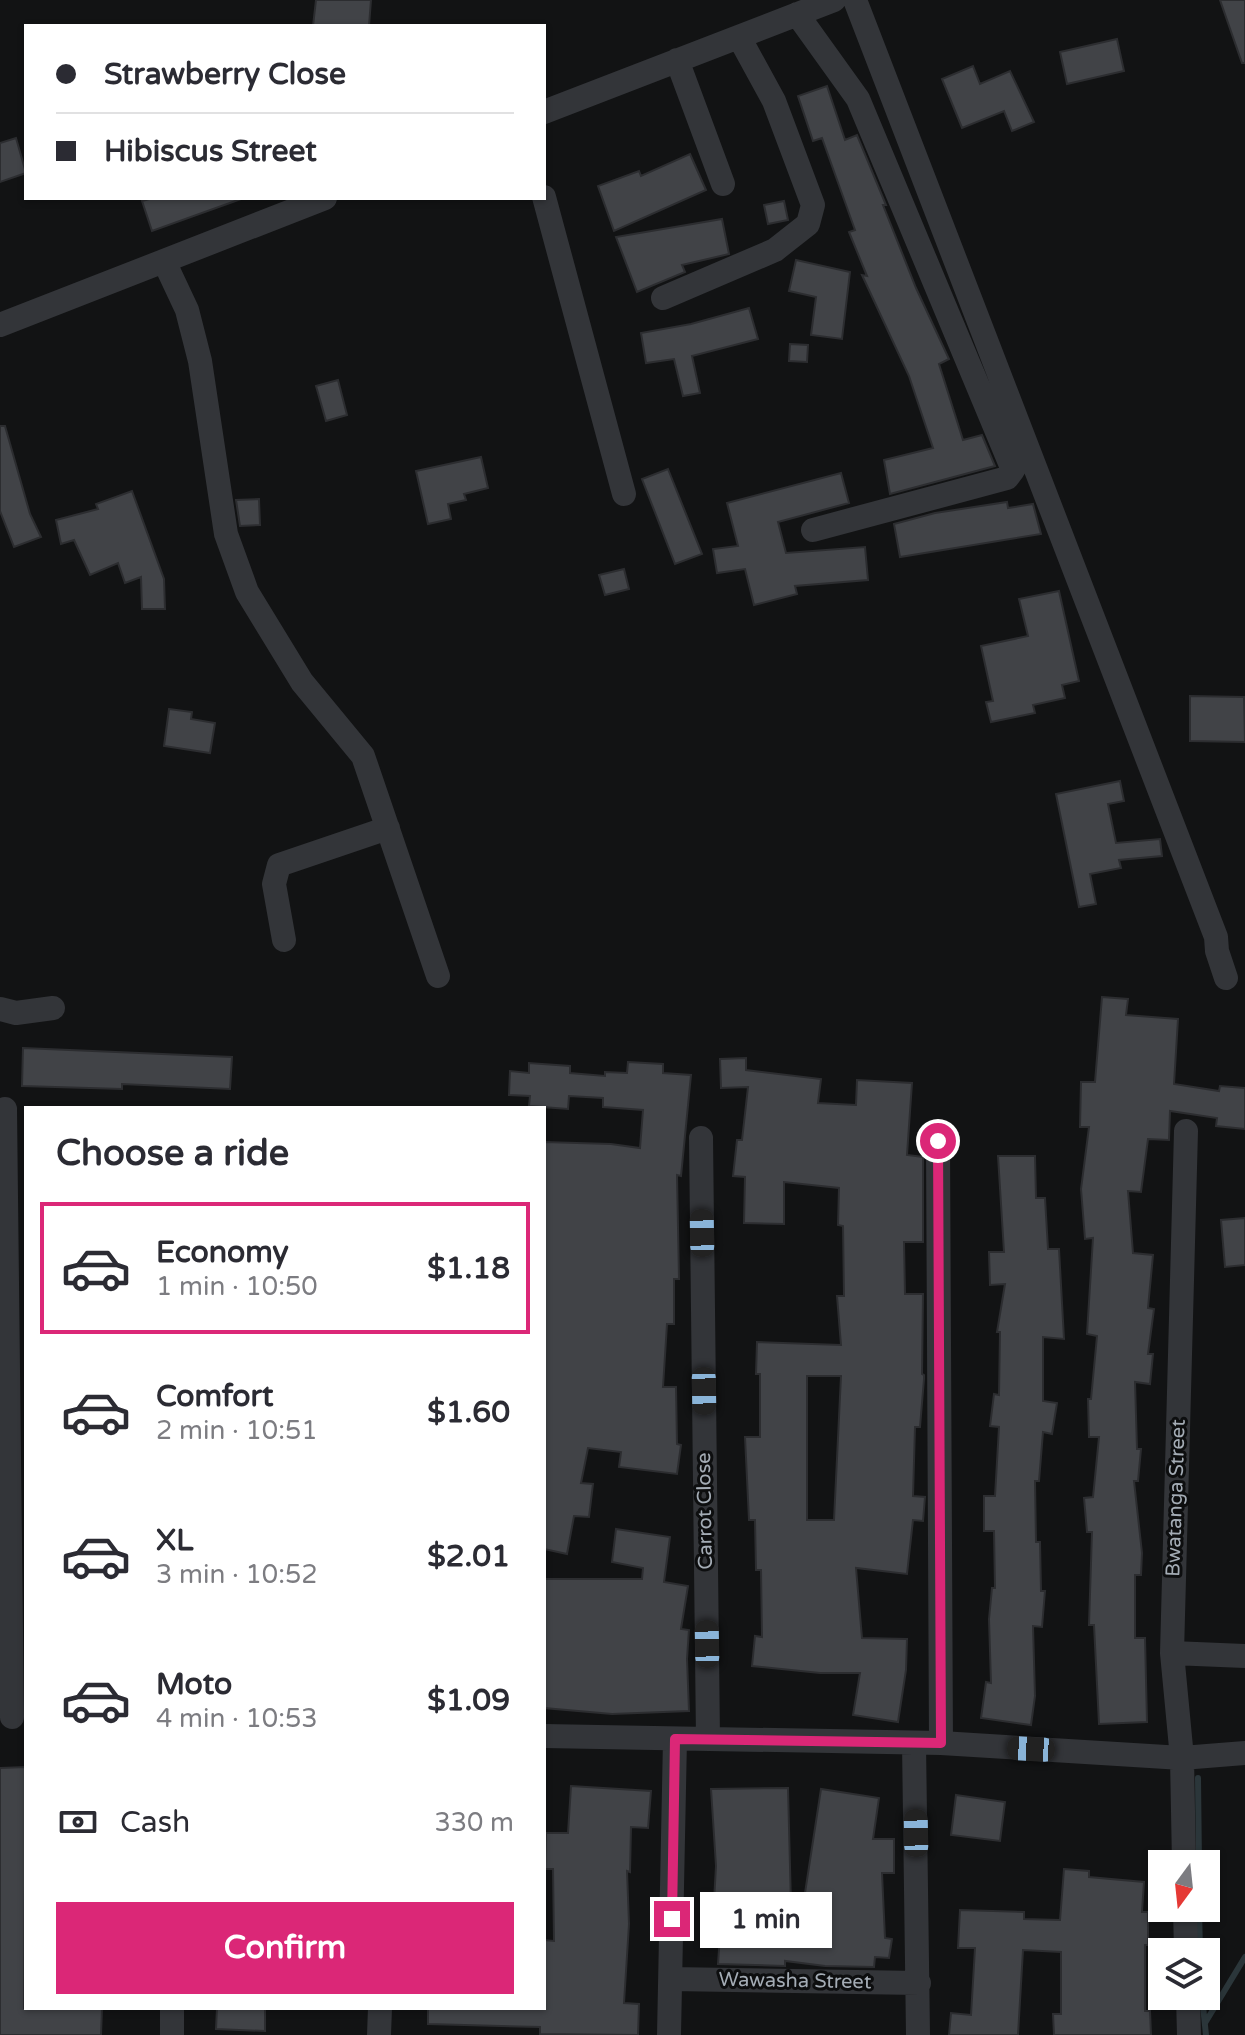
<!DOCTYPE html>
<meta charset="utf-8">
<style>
:root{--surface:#fff;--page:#f7f7f7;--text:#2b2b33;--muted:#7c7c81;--line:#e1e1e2;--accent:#db2777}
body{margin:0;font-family:"Varela Round",sans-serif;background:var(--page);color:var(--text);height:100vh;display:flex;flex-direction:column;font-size:30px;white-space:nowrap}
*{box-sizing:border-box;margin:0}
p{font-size:26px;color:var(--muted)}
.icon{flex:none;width:44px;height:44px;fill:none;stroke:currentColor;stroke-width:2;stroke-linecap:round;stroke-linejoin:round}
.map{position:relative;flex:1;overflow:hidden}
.panel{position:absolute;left:24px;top:1106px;width:522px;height:904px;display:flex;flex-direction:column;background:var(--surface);border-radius:0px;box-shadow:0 2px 6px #0004}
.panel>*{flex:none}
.guide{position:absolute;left:24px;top:24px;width:522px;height:176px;border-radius:0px;box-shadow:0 2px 6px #0004;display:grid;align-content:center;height:176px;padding:0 32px;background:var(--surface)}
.needle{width:52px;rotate:195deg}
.tools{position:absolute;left:1148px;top:1850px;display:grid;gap:16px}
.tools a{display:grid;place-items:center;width:72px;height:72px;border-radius:0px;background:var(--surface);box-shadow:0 2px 6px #0004;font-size:40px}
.end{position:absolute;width:36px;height:36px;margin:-18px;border:10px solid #db2777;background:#fff;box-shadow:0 0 0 4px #fff}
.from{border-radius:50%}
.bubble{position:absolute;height:56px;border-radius:0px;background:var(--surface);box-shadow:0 2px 6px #0004;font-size:26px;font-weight:800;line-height:56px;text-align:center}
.car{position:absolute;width:24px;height:48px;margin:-24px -12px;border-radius:10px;box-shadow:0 0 6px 2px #0007;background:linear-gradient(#222 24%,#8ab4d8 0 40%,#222 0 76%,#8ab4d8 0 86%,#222 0)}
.guide b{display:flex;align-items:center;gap:28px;height:76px;font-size:30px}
.guide b+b{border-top:2px solid var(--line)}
.guide i{width:20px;height:20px;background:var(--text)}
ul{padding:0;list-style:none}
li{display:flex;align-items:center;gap:24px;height:132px;margin:0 16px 12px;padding:0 16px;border:4px solid transparent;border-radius:0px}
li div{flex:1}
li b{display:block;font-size:30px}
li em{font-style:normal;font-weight:800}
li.current{border-color:var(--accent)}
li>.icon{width:72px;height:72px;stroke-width:1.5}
h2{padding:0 32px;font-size:36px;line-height:96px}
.pay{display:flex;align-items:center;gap:20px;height:88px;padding:0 32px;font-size:30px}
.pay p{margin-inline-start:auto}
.primary-button{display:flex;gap:16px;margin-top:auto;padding:16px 32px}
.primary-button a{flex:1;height:92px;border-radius:0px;background:var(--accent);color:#fff;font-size:32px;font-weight:800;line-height:92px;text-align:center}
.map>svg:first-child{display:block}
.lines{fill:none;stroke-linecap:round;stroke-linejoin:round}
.stream{stroke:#2b363a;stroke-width:6}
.building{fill:#414347;stroke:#2c2d30;stroke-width:2;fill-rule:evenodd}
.minor{stroke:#333539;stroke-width:24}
.route{stroke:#db2777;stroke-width:10}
.labels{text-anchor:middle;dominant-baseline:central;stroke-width:6;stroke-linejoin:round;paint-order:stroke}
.street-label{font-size:20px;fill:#a4acb5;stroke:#0d0e0f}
</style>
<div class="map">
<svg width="1245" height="2035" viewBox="0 0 1245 2035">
<rect width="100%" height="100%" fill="#121314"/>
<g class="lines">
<path class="stream" d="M 1198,1778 L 1199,1864
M 1199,1908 L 1200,1952
M 1202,1996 L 1206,2035
M 1205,2023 L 1245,1957"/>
</g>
<path class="building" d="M 316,0 L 371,0 L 369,26 L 313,26 Z
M 1220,0 L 1245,0 L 1245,63 L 1242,63 Z
M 1117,39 L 1124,71 L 1067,84 L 1060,52 Z
M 973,66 L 980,84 L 1010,71 L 1034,122 L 1012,131 L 1004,111 L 962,128 L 942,79 Z
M 827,86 L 845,140 L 857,135 L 886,205 L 883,205 L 916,288 L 949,359 L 939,364 L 963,440 L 982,435 L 995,466 L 890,494 L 884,460 L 933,448 L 909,376 L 862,275 L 867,276 L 849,232 L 855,230 L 822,138 L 813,141 L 798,96 Z
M 16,138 L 26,173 L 0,182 L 0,143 Z
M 690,154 L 706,190 L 614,231 L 598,186 L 639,171 L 641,176 Z
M 153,198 L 241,198 L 241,199 L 152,231 L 142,201 Z
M 784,201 L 788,220 L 768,224 L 764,205 Z
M 722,219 L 729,254 L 682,265 L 685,272 L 637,292 L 616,237 Z
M 796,260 L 850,272 L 842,339 L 811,335 L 816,297 L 789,291 Z
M 749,308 L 758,339 L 692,356 L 700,393 L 683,396 L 674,359 L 646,363 L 641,333 L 691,324 Z
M 790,344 L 808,345 L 807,362 L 789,361 Z
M 338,380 L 347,415 L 326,421 L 316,386 Z
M 0,426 L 5,426 L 30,514 L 41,537 L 14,547 L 0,511 Z
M 481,457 L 488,488 L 464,494 L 466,500 L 448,504 L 451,519 L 428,524 L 416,471 Z
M 668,469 L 702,554 L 675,564 L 642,479 Z
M 841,473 L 849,503 L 778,522 L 786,553 L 865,547 L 868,580 L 795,586 L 797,594 L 754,605 L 745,569 L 717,573 L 713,549 L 738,546 L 727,503 Z
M 132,491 L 164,579 L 165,609 L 142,609 L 141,577 L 125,583 L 118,563 L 90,575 L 74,540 L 61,544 L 56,520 L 98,509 L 96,504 Z
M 259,499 L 260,525 L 240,526 L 236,500 Z
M 1007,502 L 1008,508 L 1033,504 L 1041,534 L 900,557 L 894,524 L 935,513 Z
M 624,569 L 629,589 L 605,595 L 599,575 Z
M 1059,591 L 1079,681 L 1062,685 L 1065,698 L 1033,705 L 1035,713 L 991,722 L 986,702 L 993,701 L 981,646 L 1028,636 L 1019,599 Z
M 1190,696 L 1244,697 L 1245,742 L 1190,741 Z
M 169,709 L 192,712 L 191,719 L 215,723 L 210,753 L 164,746 Z
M 1120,781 L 1124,801 L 1108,804 L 1116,843 L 1160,839 L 1162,856 L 1119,860 L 1121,868 L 1090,874 L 1096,904 L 1079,907 L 1056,794 Z
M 1102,997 L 1128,999 L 1126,1015 L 1178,1019 L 1174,1084 L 1219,1091 L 1220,1086 L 1245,1088 L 1245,1129 L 1216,1126 L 1217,1118 L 1170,1111 L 1169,1140 L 1148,1139 L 1141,1192 L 1128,1191 L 1133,1253 L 1153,1255 L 1148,1308 L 1154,1309 L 1148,1354 L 1153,1354 L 1150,1384 L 1135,1382 L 1137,1449 L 1141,1449 L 1138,1481 L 1134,1481 L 1142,1553 L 1141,1575 L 1135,1575 L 1135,1638 L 1145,1638 L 1147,1722 L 1099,1724 L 1094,1625 L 1089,1625 L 1092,1532 L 1087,1532 L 1084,1498 L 1093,1497 L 1099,1437 L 1089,1437 L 1088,1399 L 1091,1399 L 1097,1336 L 1087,1334 L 1093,1238 L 1085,1239 L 1081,1189 L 1089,1127 L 1080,1127 L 1081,1082 L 1095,1082 Z
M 23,1048 L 232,1057 L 230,1089 L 122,1084 L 122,1089 L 22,1086 Z
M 746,1058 L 746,1070 L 821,1079 L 818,1103 L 856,1105 L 857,1080 L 912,1083 L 907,1155 L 923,1157 L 923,1242 L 904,1242 L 905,1294 L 923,1294 L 922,1374 L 924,1375 L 924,1379 L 920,1427 L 915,1427 L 913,1496 L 925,1497 L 923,1521 L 913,1520 L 907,1574 L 856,1568 L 862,1638 L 907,1639 L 906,1670 L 898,1722 L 853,1715 L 860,1673 L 820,1673 L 752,1666 L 755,1636 L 762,1637 L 761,1570 L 756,1570 L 755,1520 L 749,1520 L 745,1437 L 760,1437 L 760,1374 L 756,1374 L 757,1342 L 841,1345 L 837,1296 L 844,1296 L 843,1226 L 838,1225 L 839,1188 L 784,1182 L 784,1224 L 744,1223 L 745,1177 L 733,1176 L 737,1140 L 742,1140 L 748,1087 L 721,1088 L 720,1059 ZM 807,1376 L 841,1376 L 834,1520 L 807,1520 Z
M 628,1062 L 663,1064 L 663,1073 L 691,1075 L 681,1176 L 677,1175 L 679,1279 L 674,1279 L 674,1324 L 667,1324 L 663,1387 L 676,1387 L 677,1444 L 681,1445 L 677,1474 L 619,1467 L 621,1452 L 588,1448 L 581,1483 L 593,1484 L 589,1517 L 574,1516 L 567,1554 L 544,1549 L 544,1142 L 611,1144 L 640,1148 L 643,1110 L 603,1107 L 603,1098 L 569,1096 L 568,1109 L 529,1106 L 530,1096 L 509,1095 L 510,1071 L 529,1073 L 529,1063 L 570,1066 L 570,1073 L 605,1076 L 605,1072 L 627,1073 Z
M 998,1156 L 1035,1156 L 1036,1198 L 1045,1198 L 1048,1249 L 1059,1249 L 1064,1339 L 1043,1337 L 1043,1401 L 1057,1403 L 1052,1434 L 1043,1432 L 1039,1481 L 1035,1481 L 1036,1542 L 1040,1542 L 1041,1591 L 1045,1591 L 1042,1627 L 1033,1626 L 1035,1696 L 1031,1725 L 981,1718 L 986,1682 L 991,1683 L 989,1619 L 992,1588 L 995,1588 L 994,1531 L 984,1531 L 984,1496 L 995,1496 L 999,1427 L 990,1426 L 994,1394 L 999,1395 L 1000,1332 L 997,1332 L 1005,1284 L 990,1285 L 989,1252 L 1004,1252 Z
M 1245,1218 L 1245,1265 L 1225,1267 L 1221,1220 Z
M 616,1529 L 670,1537 L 664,1582 L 688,1586 L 681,1629 L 689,1630 L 687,1659 L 689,1711 L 612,1714 L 544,1708 L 544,1579 L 642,1579 L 643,1568 L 612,1562 Z
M 26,1767 L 24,2008 L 102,2008 L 101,2035 L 0,2035 L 0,1768 Z
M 571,1786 L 651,1791 L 648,1828 L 631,1827 L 630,1872 L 627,1871 L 629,1924 L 624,2003 L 639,2004 L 638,2035 L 540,2034 L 540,2027 L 428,2024 L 428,2008 L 544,2008 L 544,1940 L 554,1941 L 553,1869 L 545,1869 L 546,1833 L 568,1833 Z
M 788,1788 L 791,1905 L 803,1906 L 821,1789 L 879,1798 L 873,1839 L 894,1839 L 894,1873 L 882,1873 L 885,1938 L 892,1939 L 889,1958 L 875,1957 L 874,1967 L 825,1966 L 785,1961 L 785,1966 L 718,1964 L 721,1920 L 713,1919 L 716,1866 L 711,1789 Z
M 956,1795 L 1005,1802 L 1000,1841 L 951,1835 Z
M 1064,1869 L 1089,1871 L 1089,1877 L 1144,1882 L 1142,1912 L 1148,1912 L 1148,1945 L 1145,1945 L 1145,2011 L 1150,2011 L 1151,2035 L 1054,2035 L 1053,2014 L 1061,2014 L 1061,1952 L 1023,1950 L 1018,2035 L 949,2035 L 951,2013 L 971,2015 L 975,1948 L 958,1948 L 960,1910 L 1024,1912 L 1024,1919 L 1060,1920 Z
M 217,2008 L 265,2008 L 265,2031 L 216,2029 Z"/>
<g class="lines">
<path class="minor" d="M 855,0 L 1216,937 L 1217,951 L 1226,978
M 797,14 L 858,99 L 1013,470 L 1007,478 L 813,530
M 677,60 L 723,184
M 544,112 L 834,0
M 544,197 L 624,494
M 164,261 L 187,310 L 200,361 L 226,534 L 247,592 L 302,682 L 363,756 L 438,976
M 663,298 L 775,250 L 808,224 L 813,205 L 774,101 L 739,37
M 0,325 L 325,198
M 284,940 L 274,884 L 279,865 L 388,828
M 0,1009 L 16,1013 L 53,1008
M 5,1109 L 12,1717
M 701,1138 L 708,1739
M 938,1141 L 941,1743
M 1172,1653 L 1245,1656
M 544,1736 L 941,1743 L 1182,1758 L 1245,1753
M 914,1743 L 918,2035
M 1184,1864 L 1182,1758 L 1172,1653 L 1186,1131
M 1185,1908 L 1186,1952
M 671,1979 L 919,1983
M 1188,1996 L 1189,2035
M 172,2035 L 172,2008
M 379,2035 L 380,2008
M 669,2035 L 675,1739"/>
</g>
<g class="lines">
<path class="route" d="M 672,1919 L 675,1739 L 941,1743 L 938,1141"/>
</g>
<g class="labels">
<g class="street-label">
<text transform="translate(1176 1498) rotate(-88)">Bwatanga Street</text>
<text transform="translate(705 1511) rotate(-91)">Carrot Close</text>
<text transform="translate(795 1981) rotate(1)">Wawasha Street</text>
</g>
</g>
</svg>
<div class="tools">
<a><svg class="needle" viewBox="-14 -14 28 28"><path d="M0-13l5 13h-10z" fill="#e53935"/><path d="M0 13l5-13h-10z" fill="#7c7c81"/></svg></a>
<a><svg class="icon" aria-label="layers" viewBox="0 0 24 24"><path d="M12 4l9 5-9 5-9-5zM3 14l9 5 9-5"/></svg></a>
</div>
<i class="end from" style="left:938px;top:1141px"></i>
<i class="end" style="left:672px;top:1919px"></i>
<div class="bubble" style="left:700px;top:1892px;width:132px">1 min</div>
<i class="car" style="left:702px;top:1233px;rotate:359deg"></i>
<i class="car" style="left:704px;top:1391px;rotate:179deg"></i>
<i class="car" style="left:707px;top:1644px;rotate:359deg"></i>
<i class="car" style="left:1031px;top:1749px;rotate:273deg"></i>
<i class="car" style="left:916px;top:1833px;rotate:359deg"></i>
<div class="guide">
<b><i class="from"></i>Strawberry Close</b>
<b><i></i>Hibiscus Street</b>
</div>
<section class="panel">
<h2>Choose a ride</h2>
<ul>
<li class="current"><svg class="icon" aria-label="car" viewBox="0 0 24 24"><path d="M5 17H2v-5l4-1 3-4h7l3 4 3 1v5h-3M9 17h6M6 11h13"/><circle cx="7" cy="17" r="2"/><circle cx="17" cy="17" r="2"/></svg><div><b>Economy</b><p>1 min · 10:50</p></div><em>$1.18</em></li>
<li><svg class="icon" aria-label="car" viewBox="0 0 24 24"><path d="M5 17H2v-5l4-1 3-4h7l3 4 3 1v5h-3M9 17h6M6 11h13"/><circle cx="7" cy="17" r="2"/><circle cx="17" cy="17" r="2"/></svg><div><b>Comfort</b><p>2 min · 10:51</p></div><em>$1.60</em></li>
<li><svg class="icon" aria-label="car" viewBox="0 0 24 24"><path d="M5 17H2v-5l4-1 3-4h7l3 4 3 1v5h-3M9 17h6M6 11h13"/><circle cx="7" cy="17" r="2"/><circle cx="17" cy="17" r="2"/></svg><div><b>XL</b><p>3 min · 10:52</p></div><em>$2.01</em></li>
<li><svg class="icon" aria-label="car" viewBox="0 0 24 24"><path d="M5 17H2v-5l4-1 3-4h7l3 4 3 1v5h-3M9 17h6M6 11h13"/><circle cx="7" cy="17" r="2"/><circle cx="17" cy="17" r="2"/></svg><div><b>Moto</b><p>4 min · 10:53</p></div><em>$1.09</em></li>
</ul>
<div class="pay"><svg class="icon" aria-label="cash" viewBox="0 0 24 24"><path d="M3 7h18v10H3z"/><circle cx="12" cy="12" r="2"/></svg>Cash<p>330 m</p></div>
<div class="primary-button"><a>Confirm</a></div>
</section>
</div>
